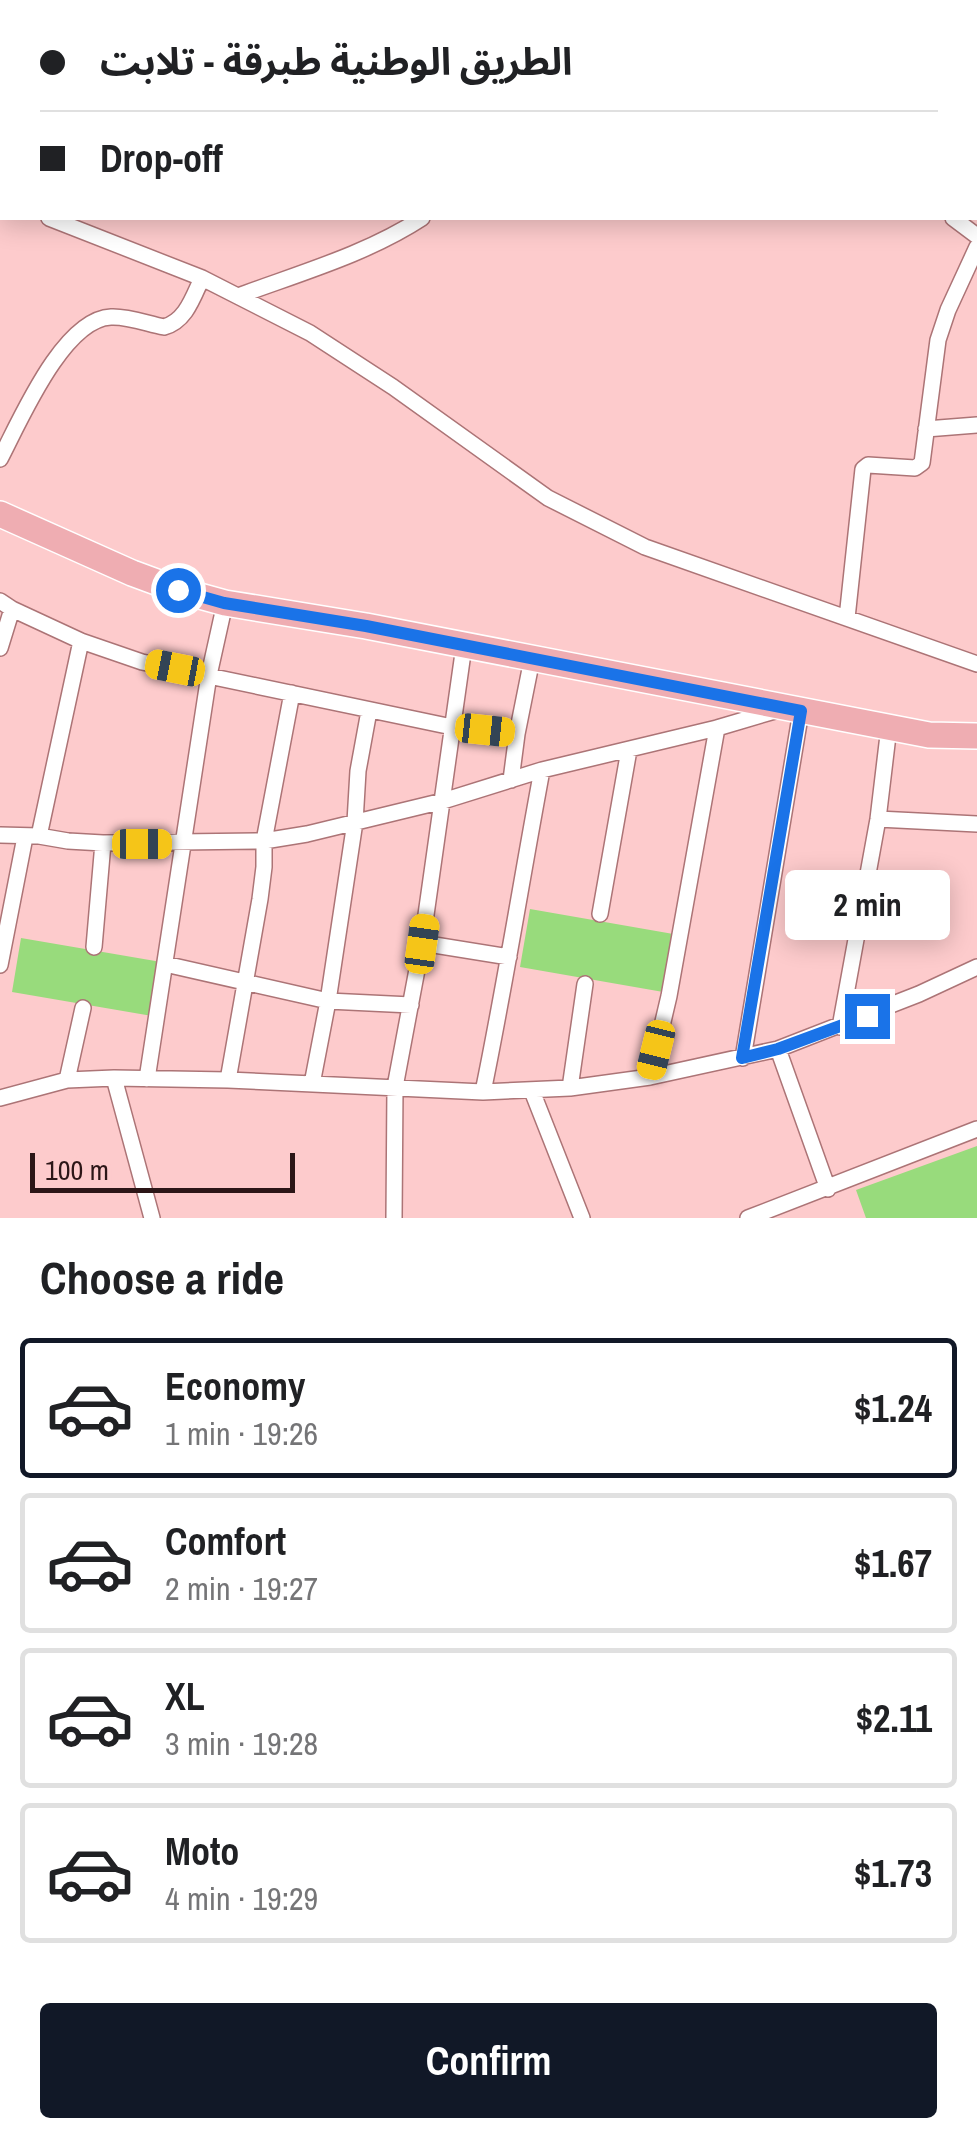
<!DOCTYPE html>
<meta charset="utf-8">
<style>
:root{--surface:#fff;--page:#f2f2f2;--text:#202124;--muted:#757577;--line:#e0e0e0;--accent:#111827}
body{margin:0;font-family:"Archivo Narrow","Noto Sans Arabic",sans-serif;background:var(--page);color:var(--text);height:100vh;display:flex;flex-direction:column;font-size:38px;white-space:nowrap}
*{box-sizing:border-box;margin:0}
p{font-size:32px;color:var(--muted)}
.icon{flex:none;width:55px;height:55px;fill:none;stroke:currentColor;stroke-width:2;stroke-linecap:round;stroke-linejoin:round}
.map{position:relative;height:1218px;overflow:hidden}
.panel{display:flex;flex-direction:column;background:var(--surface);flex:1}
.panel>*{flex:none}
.hud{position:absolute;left:0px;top:0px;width:978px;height:220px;box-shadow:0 5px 25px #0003;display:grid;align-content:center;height:220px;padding:0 40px;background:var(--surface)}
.scale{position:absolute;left:30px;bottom:25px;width:265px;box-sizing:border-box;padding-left:10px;border:5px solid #2c1617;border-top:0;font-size:28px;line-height:35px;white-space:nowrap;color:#2c1617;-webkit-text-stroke:8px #fdcbcc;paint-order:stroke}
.end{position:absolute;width:45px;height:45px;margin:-22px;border:12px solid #1a73e8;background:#fff;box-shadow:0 0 0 5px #fff}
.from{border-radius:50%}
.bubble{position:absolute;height:70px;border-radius:10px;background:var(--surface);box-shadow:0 5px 25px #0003;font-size:32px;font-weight:700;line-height:70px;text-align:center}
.car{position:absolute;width:30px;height:60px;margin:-30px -15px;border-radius:12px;box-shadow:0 0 8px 2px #0007;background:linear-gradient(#f5c518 24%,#345 0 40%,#f5c518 0 76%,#345 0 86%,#f5c518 0)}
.hud b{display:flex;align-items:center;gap:35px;height:95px;font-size:38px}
.hud b+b{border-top:2px solid var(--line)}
.hud i{width:25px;height:25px;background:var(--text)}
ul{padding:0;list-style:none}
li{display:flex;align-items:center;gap:30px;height:140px;margin:0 20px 15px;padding:0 20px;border:5px solid var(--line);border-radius:10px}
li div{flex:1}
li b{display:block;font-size:38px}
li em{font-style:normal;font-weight:700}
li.on{border-color:var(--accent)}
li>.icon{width:90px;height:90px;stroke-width:1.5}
h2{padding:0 40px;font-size:45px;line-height:120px}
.primary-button{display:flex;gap:20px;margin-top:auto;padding:20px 40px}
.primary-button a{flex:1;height:115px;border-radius:10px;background:var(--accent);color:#fff;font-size:40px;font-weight:700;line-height:115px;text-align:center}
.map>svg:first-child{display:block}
.green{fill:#98db7c}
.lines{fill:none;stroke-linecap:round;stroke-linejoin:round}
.minor-casing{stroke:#ac7476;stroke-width:18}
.primary-casing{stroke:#fff;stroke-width:28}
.minor{stroke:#fff;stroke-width:15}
.primary{stroke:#efadb2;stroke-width:25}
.route{stroke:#1a73e8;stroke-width:12}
</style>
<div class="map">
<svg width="977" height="1218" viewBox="0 0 977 1218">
<rect width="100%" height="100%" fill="#fdcbcc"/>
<path class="green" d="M 530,909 L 679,935 L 669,993 L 520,967 Z
M 21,938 L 167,963 L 158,1017 L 12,992 Z
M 977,1146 L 977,1218 L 866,1218 L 856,1190 Z"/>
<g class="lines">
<defs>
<path id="minor" d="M 289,0 L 293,2
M 730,0 L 732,2
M 38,2 L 38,0
M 93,2 L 96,0
M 265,2 L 269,0
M 395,2 L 395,0
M 523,2 L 524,0
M 624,2 L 625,0
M 777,2 L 779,0
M 856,2 L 858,0
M 975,29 L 977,25
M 0,60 L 2,61
M 0,74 L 2,72
M 0,201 L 2,202
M 49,218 L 202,278 L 310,333 L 393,387 L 548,498 L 645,547 L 977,664
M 953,218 L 977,236
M 238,296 C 300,273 367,254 422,218
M 926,429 L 977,425
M 0,459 C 20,421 63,319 111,317 C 128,316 148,324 164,327 C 186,321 193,297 202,278
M 0,601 L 12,609 L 81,641 L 142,662 L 452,727 L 517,734
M 847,618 L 863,469 L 868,465 L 915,468 L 922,463 L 938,340 L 948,310 L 977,247
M 0,648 L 12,609
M 511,780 L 517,734 L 532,659
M 878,819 L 977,824
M 0,835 L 39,836 L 68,841 L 103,843 L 264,841 L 307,834 L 443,801 L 542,770 L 717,728 L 778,710
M 39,836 L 81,641
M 600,914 L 629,750
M 422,943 L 509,957
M 94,947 L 103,843
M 165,964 L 328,1001 L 411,1005
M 0,965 L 25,837
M 840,1027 L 878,819 L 889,727
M 778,1049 L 828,1189
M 743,1058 L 801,711
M 650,1077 L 669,996 L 717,728
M 114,1078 L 152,1218
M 147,1079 L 209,675 L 225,603
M 67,1080 L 83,1008
M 228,1080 L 260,899 L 264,867 L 264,841 L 292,693
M 312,1084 L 328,1001 L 355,822 L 358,771 L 369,711
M 570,1088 L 585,984
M 532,1091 L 582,1218
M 483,1092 C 505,985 522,877 542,770
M 0,1098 L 67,1080 L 114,1078 L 228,1080 L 483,1092 L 570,1088 L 650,1077 L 778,1049 L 919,994 L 977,967
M 394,1218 L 395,1087 L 422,943 L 464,646
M 748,1218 L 977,1129"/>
<path id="primary" d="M 0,514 L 132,573 L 178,590 L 225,603 L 366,626 L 929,735 L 977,736"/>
</defs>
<use href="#minor" class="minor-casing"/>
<use href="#primary" class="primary-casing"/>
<use href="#minor" class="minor"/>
<use href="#primary" class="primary"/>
</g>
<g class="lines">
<path class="route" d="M 178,590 L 224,603 L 366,626 L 801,711 L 742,1058 L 778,1049 L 867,1016"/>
</g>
</svg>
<div class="scale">100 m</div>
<i class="end from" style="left:178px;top:590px"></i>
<i class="end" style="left:867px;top:1016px"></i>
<div class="bubble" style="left:785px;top:870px;width:165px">2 min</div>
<i class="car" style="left:175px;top:668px;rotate:281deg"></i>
<i class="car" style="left:485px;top:730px;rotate:96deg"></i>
<i class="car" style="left:142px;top:844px;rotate:90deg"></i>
<i class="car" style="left:422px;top:944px;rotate:8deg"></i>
<i class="car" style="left:656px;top:1050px;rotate:194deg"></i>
<div class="hud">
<b><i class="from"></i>الطريق الوطنية طبرقة - تلابت</b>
<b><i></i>Drop-off</b>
</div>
</div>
<section class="panel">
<h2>Choose a ride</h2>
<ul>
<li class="on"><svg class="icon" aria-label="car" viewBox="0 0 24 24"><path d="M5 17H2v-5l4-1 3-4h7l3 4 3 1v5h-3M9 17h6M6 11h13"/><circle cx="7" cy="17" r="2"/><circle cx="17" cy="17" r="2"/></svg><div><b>Economy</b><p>1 min · 19:26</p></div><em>$1.24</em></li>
<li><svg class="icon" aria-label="car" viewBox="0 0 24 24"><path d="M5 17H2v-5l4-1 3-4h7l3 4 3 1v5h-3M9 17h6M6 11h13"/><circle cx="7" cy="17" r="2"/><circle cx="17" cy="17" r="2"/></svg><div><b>Comfort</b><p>2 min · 19:27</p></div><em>$1.67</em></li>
<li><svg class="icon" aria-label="car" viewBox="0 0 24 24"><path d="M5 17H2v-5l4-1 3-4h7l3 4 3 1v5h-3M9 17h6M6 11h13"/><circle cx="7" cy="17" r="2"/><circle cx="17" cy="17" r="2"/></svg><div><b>XL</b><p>3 min · 19:28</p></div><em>$2.11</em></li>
<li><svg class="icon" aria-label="car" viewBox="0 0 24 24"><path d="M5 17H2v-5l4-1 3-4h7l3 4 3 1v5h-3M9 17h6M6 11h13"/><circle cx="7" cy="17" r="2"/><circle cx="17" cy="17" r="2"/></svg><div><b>Moto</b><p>4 min · 19:29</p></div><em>$1.73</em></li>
</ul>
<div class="primary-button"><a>Confirm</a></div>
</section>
